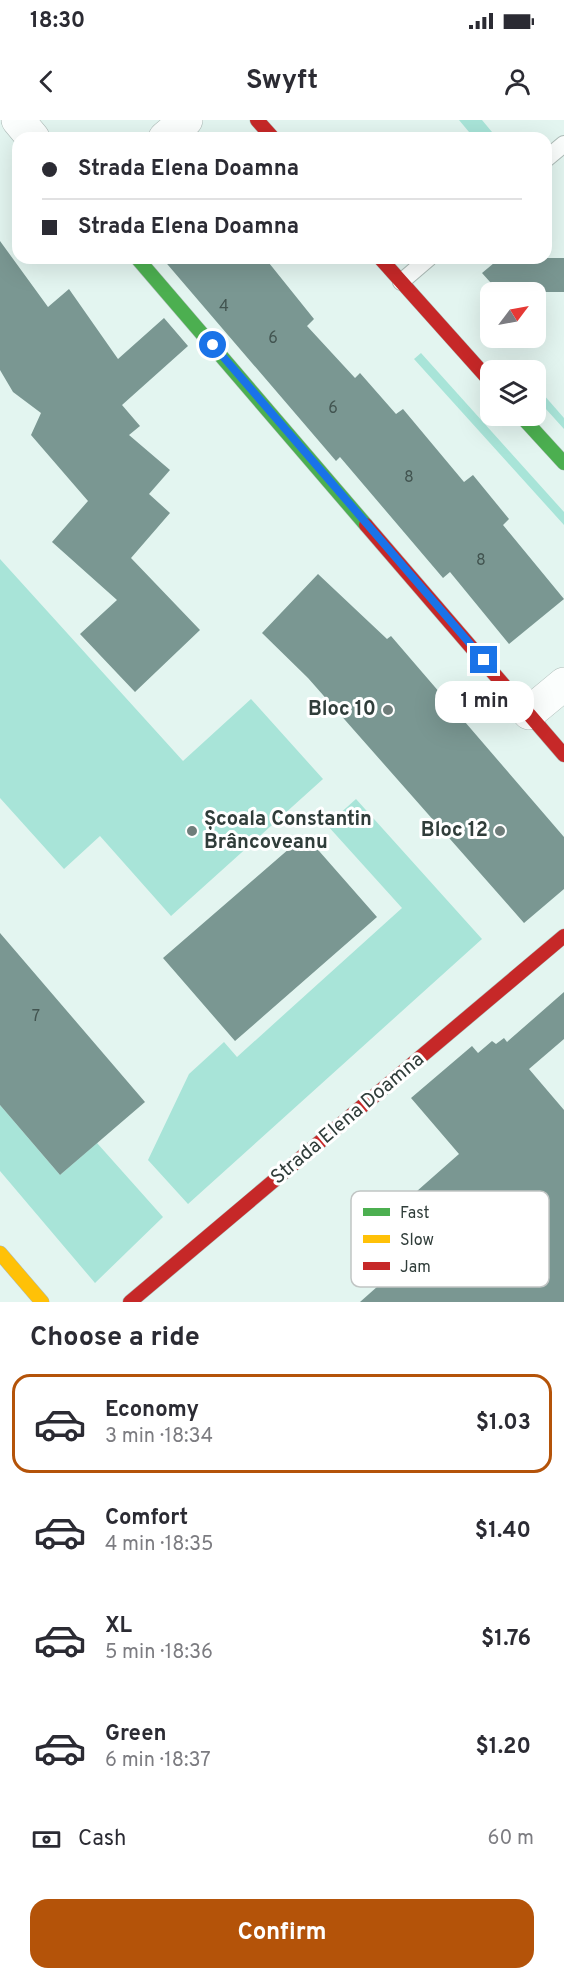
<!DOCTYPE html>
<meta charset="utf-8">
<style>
:root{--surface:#fff;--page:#f2f2f3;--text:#2b2b33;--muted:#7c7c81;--line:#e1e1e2;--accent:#b45309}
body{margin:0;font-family:Overpass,sans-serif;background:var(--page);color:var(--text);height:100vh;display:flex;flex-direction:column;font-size:22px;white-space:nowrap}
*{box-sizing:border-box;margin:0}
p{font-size:20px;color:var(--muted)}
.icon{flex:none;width:33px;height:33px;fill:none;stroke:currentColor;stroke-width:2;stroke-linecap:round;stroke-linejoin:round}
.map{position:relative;height:1182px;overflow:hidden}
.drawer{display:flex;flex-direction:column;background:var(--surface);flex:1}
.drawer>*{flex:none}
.guide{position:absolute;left:12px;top:12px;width:540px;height:132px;border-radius:18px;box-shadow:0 6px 24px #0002;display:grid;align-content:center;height:132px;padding:0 30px;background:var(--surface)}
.needle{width:39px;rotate:58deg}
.buttons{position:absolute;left:480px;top:162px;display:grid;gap:12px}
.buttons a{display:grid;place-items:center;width:66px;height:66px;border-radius:12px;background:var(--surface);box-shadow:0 6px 24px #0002;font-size:30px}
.end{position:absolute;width:27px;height:27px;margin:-14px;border:8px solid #1a73e8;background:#fff;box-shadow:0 0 0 3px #fff}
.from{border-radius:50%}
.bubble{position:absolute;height:42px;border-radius:18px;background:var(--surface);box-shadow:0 6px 24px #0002;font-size:20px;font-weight:700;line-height:42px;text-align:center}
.guide b{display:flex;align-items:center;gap:21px;height:57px;font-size:22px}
.guide b+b{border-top:2px solid var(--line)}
.guide i{width:15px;height:15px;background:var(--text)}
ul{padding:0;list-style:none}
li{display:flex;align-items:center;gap:18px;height:99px;margin:0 12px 9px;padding:0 18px;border:3px solid transparent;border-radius:18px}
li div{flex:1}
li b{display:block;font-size:22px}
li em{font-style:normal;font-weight:700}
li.on{border-color:var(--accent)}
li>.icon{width:54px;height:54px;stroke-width:1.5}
h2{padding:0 30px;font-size:27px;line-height:72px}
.pay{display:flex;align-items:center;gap:15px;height:66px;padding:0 30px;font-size:22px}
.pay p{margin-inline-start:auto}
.cta{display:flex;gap:12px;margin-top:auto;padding:12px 30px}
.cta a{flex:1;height:69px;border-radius:18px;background:var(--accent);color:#fff;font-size:24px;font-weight:700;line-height:69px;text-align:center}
.status{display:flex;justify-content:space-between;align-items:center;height:42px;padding:0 30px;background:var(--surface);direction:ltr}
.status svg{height:16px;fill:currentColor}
header{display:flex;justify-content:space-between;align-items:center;height:78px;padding:0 30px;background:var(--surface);font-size:27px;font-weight:700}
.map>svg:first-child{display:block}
.green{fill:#a8e4d8}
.building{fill:#7a9792}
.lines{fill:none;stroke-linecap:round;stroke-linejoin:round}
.lane-casing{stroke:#adbbb7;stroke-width:18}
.street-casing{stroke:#adbbb7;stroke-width:34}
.fast-casing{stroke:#adbbb7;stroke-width:15}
.slow-casing{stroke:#adbbb7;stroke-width:15}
.jam-casing{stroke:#adbbb7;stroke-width:15}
.lane{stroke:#fbfefd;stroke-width:16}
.street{stroke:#fbfefd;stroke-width:33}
.fast{stroke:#4caf50;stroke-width:14}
.slow{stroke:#ffc107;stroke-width:14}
.jam{stroke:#c62828;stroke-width:14}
.route{stroke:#1a73e8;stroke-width:8}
.poi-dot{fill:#6f7d7a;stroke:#fff;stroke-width:2}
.labels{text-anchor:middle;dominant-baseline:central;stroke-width:6;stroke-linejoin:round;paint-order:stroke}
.number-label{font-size:16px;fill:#425450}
.poi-label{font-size:20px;font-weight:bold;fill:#303d3a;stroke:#fff;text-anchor:end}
.street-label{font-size:20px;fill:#303d3a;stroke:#fff}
.key{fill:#fff;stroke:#c1c5c4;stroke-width:1.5}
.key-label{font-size:16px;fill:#303d3a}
</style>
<div class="status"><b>18:30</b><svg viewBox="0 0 49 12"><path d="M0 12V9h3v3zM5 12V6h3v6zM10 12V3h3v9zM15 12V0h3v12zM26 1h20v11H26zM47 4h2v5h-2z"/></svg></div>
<header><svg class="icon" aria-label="back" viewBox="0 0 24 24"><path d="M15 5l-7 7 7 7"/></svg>Swyft<svg class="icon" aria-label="person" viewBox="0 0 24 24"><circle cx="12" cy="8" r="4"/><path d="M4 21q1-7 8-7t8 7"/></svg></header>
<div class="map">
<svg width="564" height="1182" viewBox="0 0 564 1182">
<rect width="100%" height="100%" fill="#e3f5f0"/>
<path class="green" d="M 459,0 L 482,0 L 497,18 L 474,18 Z
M 421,233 L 564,392 L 564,405 L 414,239 Z
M 536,266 L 564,298 L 564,309 L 536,278 Z
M 0,439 L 183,641 L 251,579 L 323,659 L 171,796 L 100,716 L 64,749 L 0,678 Z
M 356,679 L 482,819 L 188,1084 L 148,1040 L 189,954 L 224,922 L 237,937 L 402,788 L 327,705 Z
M 0,985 L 60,1055 L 97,1023 L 163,1097 L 95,1163 L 0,1051 Z"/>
<path class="building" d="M 0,121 L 48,187 L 69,169 L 118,239 L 164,198 L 188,226 L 122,285 L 140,306 L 129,315 L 170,350 L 149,374 L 170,393 L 131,438 L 200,510 L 135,572 L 80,514 L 117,480 L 52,422 L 88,381 L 31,315 L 41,293 L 13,272 L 0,250 Z
M 162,138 L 265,138 L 314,199 L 307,206 L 355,258 L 360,253 L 396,294 L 403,289 L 464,362 L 473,355 L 509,399 L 503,405 L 564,479 L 509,524 L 450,452 L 443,458 L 340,337 L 336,341 Z
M 500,138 L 564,138 L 564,172 L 499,172 L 482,153 Z
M 318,454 L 387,519 L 391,516 L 564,717 L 564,769 L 524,803 L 308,558 L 262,513 Z
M 305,715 L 377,797 L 235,921 L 163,838 Z
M 0,813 L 145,982 L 60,1055 L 0,985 Z
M 564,872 L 564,919 L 529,949 L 564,990 L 564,1182 L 360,1182 L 396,1150 L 366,1116 L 459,1034 L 411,978 L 472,926 L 478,933 L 492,921 L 496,924 L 504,918 L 507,922 Z"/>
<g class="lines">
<defs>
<path id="lane" d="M 546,39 L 564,24
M 401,162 L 429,138"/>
<path id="street" d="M 18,0 L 33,18
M 165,18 L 186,0
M 529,593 L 564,564"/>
<path id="fast" d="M 137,138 L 366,405
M 521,296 L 564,343"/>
<path id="slow" d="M 0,1133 L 42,1182"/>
<path id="jam" d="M 257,0 L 273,18
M 380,138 L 490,261
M 366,405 L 564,635
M 130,1182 L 564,816"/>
</defs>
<use href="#lane" class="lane-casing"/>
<use href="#street" class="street-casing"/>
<use href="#fast" class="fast-casing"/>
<use href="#slow" class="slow-casing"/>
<use href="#jam" class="jam-casing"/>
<use href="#lane" class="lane"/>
<use href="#street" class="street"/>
<use href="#fast" class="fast"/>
<use href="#slow" class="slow"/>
<use href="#jam" class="jam"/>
</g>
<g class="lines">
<path class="route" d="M 213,225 L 484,540"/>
</g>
<g class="poi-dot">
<circle cx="388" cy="590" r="6"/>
<circle cx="192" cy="711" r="6"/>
<circle cx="500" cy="711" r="6"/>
</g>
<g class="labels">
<g class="number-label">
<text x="224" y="187">4</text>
<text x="273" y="219">6</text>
<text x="333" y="289">6</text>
<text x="409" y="358">8</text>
<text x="481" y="441">8</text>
<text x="36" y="897">7</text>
</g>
<g class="poi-label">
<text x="376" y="590">Bloc 10</text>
<text x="204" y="700" text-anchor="start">Școala Constantin<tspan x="204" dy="23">Brâncoveanu</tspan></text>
<text x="488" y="711">Bloc 12</text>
</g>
<g class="street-label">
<text transform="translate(348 999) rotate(-40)">Strada Elena Doamna</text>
</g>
</g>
<rect x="351" y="1071" width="198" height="96" rx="9" class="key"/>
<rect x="363" y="1088" width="27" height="8" fill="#4caf50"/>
<rect x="363" y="1115" width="27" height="8" fill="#ffc107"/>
<rect x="363" y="1142" width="27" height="8" fill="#c62828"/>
<g class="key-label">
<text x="400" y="1098">Fast</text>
<text x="400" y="1125">Slow</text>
<text x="400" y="1152">Jam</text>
</g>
</svg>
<div class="buttons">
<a><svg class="needle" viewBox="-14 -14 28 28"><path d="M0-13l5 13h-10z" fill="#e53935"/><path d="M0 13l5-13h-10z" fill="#7c7c81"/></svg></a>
<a><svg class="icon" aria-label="layers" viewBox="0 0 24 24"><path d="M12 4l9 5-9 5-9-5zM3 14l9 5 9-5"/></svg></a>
</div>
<i class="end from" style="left:213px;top:225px"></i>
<i class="end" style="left:484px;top:540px"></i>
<div class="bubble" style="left:435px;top:561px;width:99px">1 min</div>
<div class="guide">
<b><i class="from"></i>Strada Elena Doamna</b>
<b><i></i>Strada Elena Doamna</b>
</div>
</div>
<section class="drawer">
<h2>Choose a ride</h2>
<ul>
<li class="on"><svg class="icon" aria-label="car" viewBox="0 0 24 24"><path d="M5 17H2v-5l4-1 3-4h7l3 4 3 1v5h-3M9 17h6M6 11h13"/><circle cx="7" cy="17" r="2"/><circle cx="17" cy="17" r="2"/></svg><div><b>Economy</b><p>3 min · 18:34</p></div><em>$1.03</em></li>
<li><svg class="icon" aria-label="car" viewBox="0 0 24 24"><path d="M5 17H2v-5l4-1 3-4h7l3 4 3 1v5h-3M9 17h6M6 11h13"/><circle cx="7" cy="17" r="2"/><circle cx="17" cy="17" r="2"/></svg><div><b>Comfort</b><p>4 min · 18:35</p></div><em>$1.40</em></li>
<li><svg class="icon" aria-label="car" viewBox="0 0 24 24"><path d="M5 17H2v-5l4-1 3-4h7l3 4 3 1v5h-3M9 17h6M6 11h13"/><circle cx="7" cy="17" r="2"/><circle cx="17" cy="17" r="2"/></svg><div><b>XL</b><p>5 min · 18:36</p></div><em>$1.76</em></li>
<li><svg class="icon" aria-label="car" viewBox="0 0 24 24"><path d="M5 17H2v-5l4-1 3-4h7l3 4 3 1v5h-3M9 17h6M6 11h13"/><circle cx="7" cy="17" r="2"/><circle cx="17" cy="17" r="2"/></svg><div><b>Green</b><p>6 min · 18:37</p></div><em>$1.20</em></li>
</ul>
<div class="pay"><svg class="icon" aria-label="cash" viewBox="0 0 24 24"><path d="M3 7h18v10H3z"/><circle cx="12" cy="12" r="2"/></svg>Cash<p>60 m</p></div>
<div class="cta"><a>Confirm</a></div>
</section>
